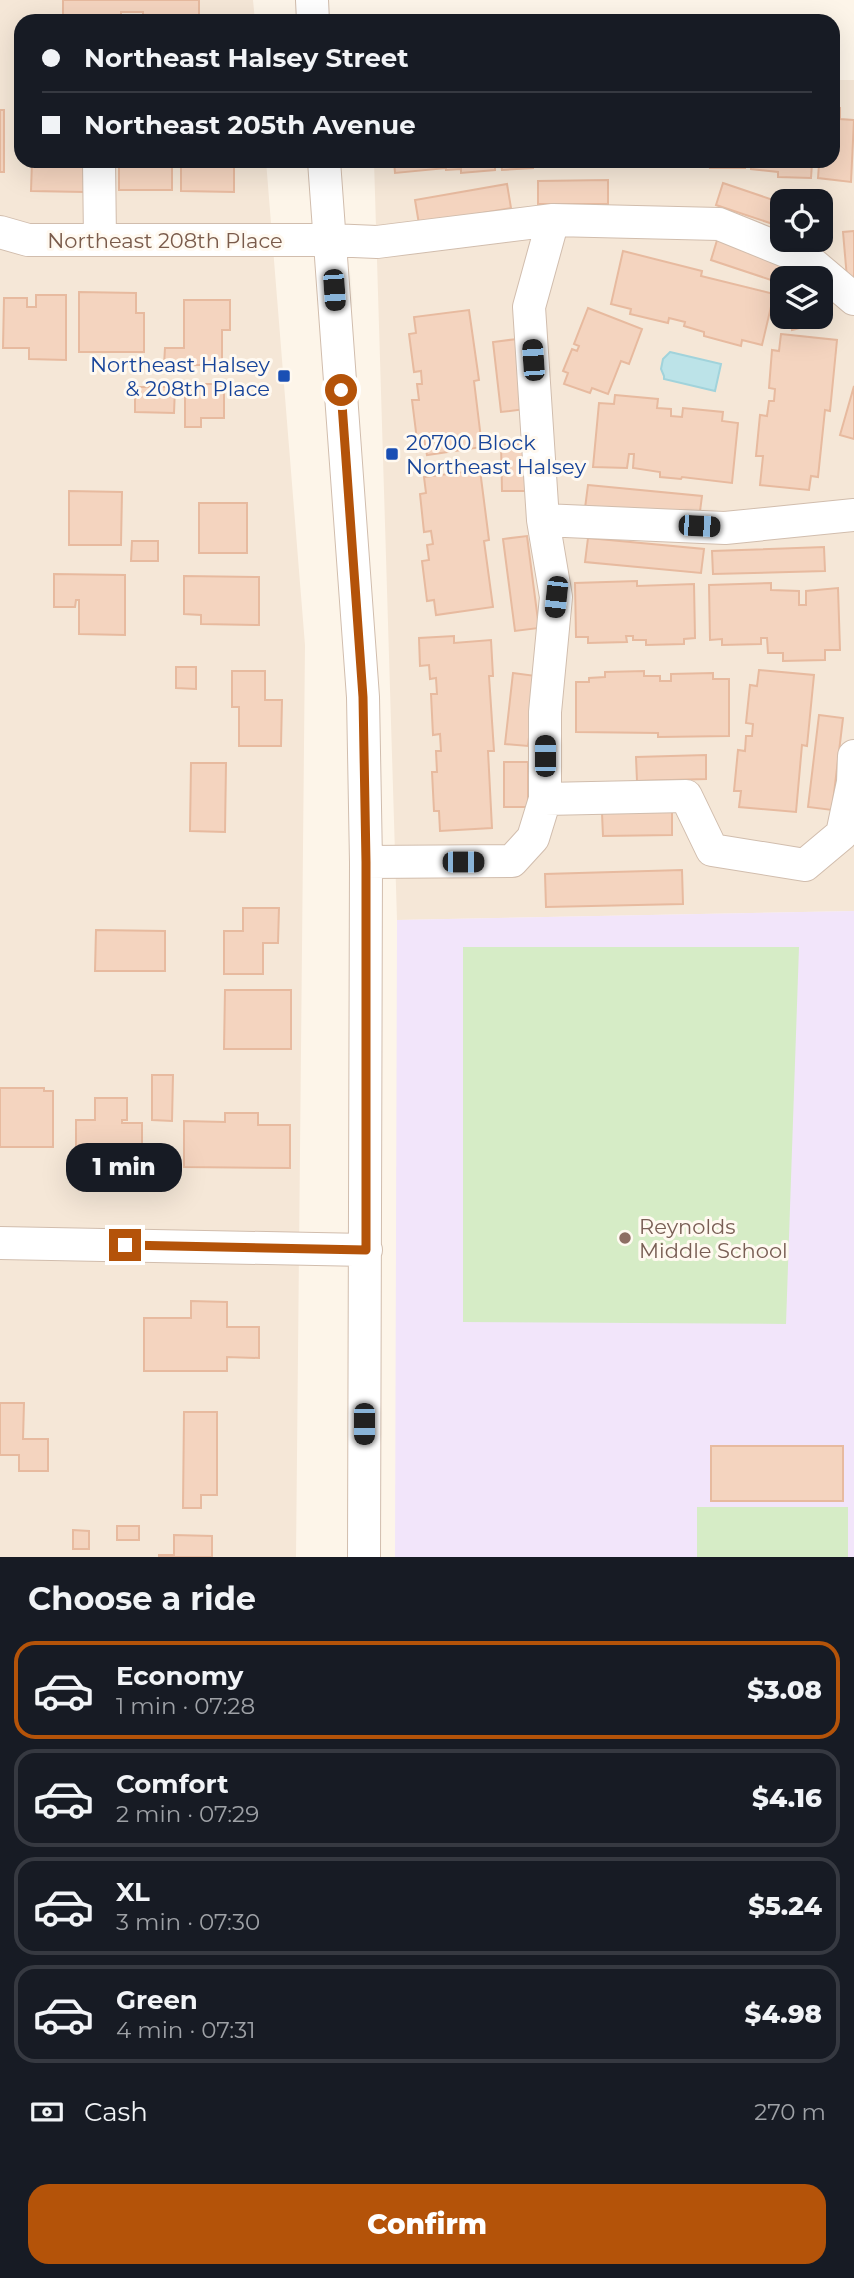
<!DOCTYPE html>
<meta charset="utf-8">
<style>
:root{--surface:#171b24;--page:#20242c;--text:#f1f3f6;--muted:#9ea1a6;--line:#363941;--accent:#b45309}
body{margin:0;font-family:Montserrat,sans-serif;background:var(--page);color:var(--text);height:100vh;display:flex;flex-direction:column;font-size:26px;white-space:nowrap}
*{box-sizing:border-box;margin:0}
p{font-size:23px;color:var(--muted)}
.icon{flex:none;width:38px;height:38px;fill:none;stroke:currentColor;stroke-width:2;stroke-linecap:round;stroke-linejoin:round}
.map{position:relative;height:1557px;overflow:hidden}
.details{display:flex;flex-direction:column;background:var(--surface);flex:1}
.details>*{flex:none}
.top-card{position:absolute;left:14px;top:14px;width:826px;height:154px;border-radius:21px;box-shadow:0 7px 28px #0002;display:grid;align-content:center;height:154px;padding:0 28px;background:var(--surface)}
.fabs{position:absolute;left:770px;top:189px;display:grid;gap:14px}
.fabs a{display:grid;place-items:center;width:63px;height:63px;border-radius:14px;background:var(--surface);box-shadow:0 7px 28px #0002;font-size:35px}
.end{position:absolute;width:32px;height:32px;margin:-16px;border:9px solid #b45309;background:#fff;box-shadow:0 0 0 4px #fff}
.from{border-radius:50%}
.bubble{position:absolute;height:49px;border-radius:21px;background:var(--surface);box-shadow:0 7px 28px #0002;font-size:23px;font-weight:800;line-height:49px;text-align:center}
.car{position:absolute;width:21px;height:42px;margin:-21px -10px;border-radius:9px;box-shadow:0 0 5px 2px #0007;background:linear-gradient(#222 24%,#8ab4d8 0 40%,#222 0 76%,#8ab4d8 0 86%,#222 0)}
.top-card b{display:flex;align-items:center;gap:24px;height:66px;font-size:26px}
.top-card b+b{border-top:2px solid var(--line)}
.top-card i{width:18px;height:18px;background:var(--text)}
ul{padding:0;list-style:none}
li{display:flex;align-items:center;gap:21px;height:98px;margin:0 14px 10px;padding:0 14px;border:4px solid var(--line);border-radius:21px}
li div{flex:1}
li b{display:block;font-size:26px}
li em{font-style:normal;font-weight:800}
li.active{border-color:var(--accent)}
li>.icon{width:63px;height:63px;stroke-width:1.5}
h2{padding:0 28px;font-size:32px;line-height:84px}
.pay{display:flex;align-items:center;gap:18px;height:77px;padding:0 28px;font-size:26px}
.pay p{margin-inline-start:auto}
.primary-button{display:flex;gap:14px;margin-top:auto;padding:14px 28px}
.primary-button a{flex:1;height:80px;border-radius:21px;background:var(--accent);color:#fff;font-size:28px;font-weight:800;line-height:80px;text-align:center}
.map>svg:first-child{display:block}
.residential{fill:#f5e7d7;fill-rule:evenodd}
.education{fill:#f2e5fa}
.green{fill:#d6ecc6}
.water{fill:#bce3e8;stroke:#a1d3db;stroke-width:2}
.building{fill:#f4d4bf;stroke:#e7ba9f;stroke-width:2}
.lines{fill:none;stroke-linecap:round;stroke-linejoin:round}
.minor-casing{stroke:#d1bdad;stroke-width:34}
.minor{stroke:#fff;stroke-width:32}
.route{stroke:#b45309;stroke-width:9}
.transit-dot{fill:#1a4fb4;stroke:#fff9f0;stroke-width:2.5}
.education-dot{fill:#8d6e63;stroke:#fff9f0;stroke-width:2.5}
.labels{text-anchor:middle;dominant-baseline:central;stroke-width:6;stroke-linejoin:round;paint-order:stroke}
.street-label{font-size:21px;fill:#7a5b4b;stroke:#fff9f0}
.transit-label{font-size:21px;fill:#164399;stroke:#fff9f0;text-anchor:end}
.education-label{font-size:21px;fill:#785e54;stroke:#fff9f0;text-anchor:start}
</style>
<div class="map">
<svg width="854" height="1557" viewBox="0 0 854 1557">
<rect width="100%" height="100%" fill="#fdf5e9"/>
<path class="residential" d="M 0,0 L 253,0 L 255,21 L 21,21 L 21,161 L 266,161 L 305,645 L 296,1557 L 0,1557 Z
M 833,80 L 854,80 L 854,911 L 397,920 L 374,161 L 833,161 ZM 782,201 L 821,201 L 821,240 L 782,240 ZM 782,278 L 821,278 L 821,317 L 782,317 Z"/>
<path class="education" d="M 854,911 L 854,1557 L 395,1557 L 397,920 Z"/>
<path class="green" d="M 463,947 L 799,947 L 786,1324 L 463,1322 Z
M 697,1507 L 848,1507 L 848,1557 L 697,1557 Z"/>
<path class="water" d="M 670,352 L 721,364 L 715,391 L 664,379 L 664,376 L 661,369 L 663,359 Z"/>
<path class="building" d="M 63,0 L 199,0 L 199,21 L 143,21 L 143,12 L 121,12 L 121,21 L 63,21 Z
M 400,18 L 445,18 L 445,21 L 400,21 Z
M 833,108 L 840,108 L 840,119 L 854,120 L 851,182 L 818,178 L 819,164 L 812,163 L 811,178 L 778,177 L 778,172 L 751,169 L 751,161 L 833,161 Z
M 0,110 L 4,110 L 4,172 L 0,172 Z
M 32,161 L 85,161 L 84,192 L 31,191 Z
M 119,161 L 172,161 L 172,190 L 119,190 Z
M 181,161 L 234,161 L 234,192 L 181,191 Z
M 394,161 L 495,161 L 495,170 L 461,173 L 461,169 L 446,170 L 446,168 L 395,173 Z
M 501,161 L 533,161 L 533,168 L 502,170 Z
M 711,161 L 745,161 L 745,168 L 710,168 Z
M 608,180 L 608,204 L 538,204 L 538,181 Z
M 723,183 L 782,203 L 782,227 L 716,205 Z
M 507,184 L 511,208 L 419,224 L 415,200 Z
M 854,231 L 854,277 L 847,278 L 843,232 Z
M 718,237 L 785,260 L 777,282 L 711,260 Z
M 623,251 L 702,271 L 701,276 L 774,294 L 762,345 L 742,340 L 741,346 L 704,336 L 704,332 L 684,326 L 685,322 L 669,318 L 668,323 L 630,314 L 631,309 L 611,304 Z
M 79,292 L 136,293 L 136,313 L 144,313 L 144,352 L 79,352 Z
M 36,295 L 66,295 L 66,360 L 29,359 L 29,348 L 3,348 L 4,298 L 27,298 L 27,307 L 36,307 Z
M 184,300 L 230,300 L 230,330 L 222,330 L 222,365 L 164,365 L 165,348 L 184,348 Z
M 588,308 L 642,329 L 629,364 L 621,361 L 608,394 L 592,388 L 590,393 L 564,384 L 568,373 L 563,371 L 572,349 L 577,351 L 579,346 L 574,344 Z
M 469,310 L 479,380 L 474,381 L 482,447 L 427,455 L 424,440 L 417,440 L 412,400 L 419,400 L 417,384 L 422,384 L 421,371 L 414,372 L 409,334 L 416,333 L 414,317 Z
M 790,317 L 814,317 L 816,324 L 792,330 Z
M 781,334 L 837,340 L 830,411 L 825,410 L 818,477 L 811,476 L 809,490 L 760,485 L 763,456 L 756,456 L 760,415 L 767,416 L 769,401 L 774,401 L 775,389 L 769,388 L 772,350 L 779,351 Z
M 517,339 L 526,409 L 501,412 L 493,342 Z
M 185,384 L 224,384 L 224,418 L 201,418 L 201,427 L 185,427 Z
M 854,386 L 854,439 L 840,435 Z
M 135,387 L 175,387 L 174,413 L 135,412 Z
M 615,395 L 658,399 L 657,408 L 671,409 L 671,416 L 682,417 L 683,408 L 723,412 L 722,421 L 738,423 L 732,483 L 682,477 L 681,479 L 660,477 L 660,472 L 633,468 L 634,454 L 629,454 L 627,468 L 593,467 L 599,403 L 614,404 Z
M 501,444 L 526,444 L 526,491 L 502,491 Z
M 480,470 L 489,540 L 484,541 L 493,607 L 436,615 L 434,600 L 427,601 L 422,561 L 429,560 L 427,545 L 433,544 L 431,531 L 424,532 L 420,494 L 426,493 L 424,477 Z
M 588,485 L 702,496 L 699,519 L 585,508 Z
M 69,491 L 122,492 L 121,545 L 69,545 Z
M 199,503 L 247,503 L 247,553 L 199,553 Z
M 527,536 L 539,628 L 515,631 L 503,539 Z
M 588,538 L 704,549 L 701,573 L 585,562 Z
M 132,541 L 158,541 L 158,561 L 131,561 Z
M 824,547 L 825,571 L 713,574 L 712,551 Z
M 54,574 L 125,575 L 125,635 L 79,634 L 79,600 L 76,600 L 75,607 L 54,607 Z
M 184,576 L 259,577 L 259,625 L 201,624 L 201,615 L 184,614 Z
M 637,581 L 637,586 L 694,584 L 695,638 L 684,639 L 684,644 L 646,645 L 646,640 L 633,640 L 633,636 L 626,636 L 627,642 L 588,643 L 588,637 L 576,637 L 575,583 Z
M 771,583 L 771,590 L 799,591 L 799,605 L 806,605 L 806,591 L 838,588 L 840,650 L 825,650 L 825,660 L 783,661 L 783,653 L 768,653 L 767,638 L 761,638 L 761,644 L 722,645 L 722,639 L 710,640 L 709,585 Z
M 454,636 L 454,643 L 491,640 L 493,676 L 489,676 L 494,751 L 488,751 L 492,828 L 440,831 L 439,811 L 434,811 L 432,772 L 437,772 L 436,751 L 441,751 L 440,734 L 433,735 L 431,694 L 437,694 L 436,678 L 430,679 L 429,665 L 420,666 L 419,638 Z
M 176,667 L 196,667 L 196,689 L 176,688 Z
M 759,670 L 814,675 L 807,746 L 802,745 L 796,812 L 739,807 L 741,791 L 734,791 L 738,750 L 745,751 L 746,736 L 752,736 L 753,724 L 746,723 L 750,685 L 757,686 Z
M 232,671 L 265,671 L 265,700 L 282,700 L 281,746 L 239,746 L 239,707 L 232,707 Z
M 644,671 L 644,676 L 660,676 L 660,681 L 671,681 L 671,674 L 713,673 L 713,679 L 729,679 L 729,736 L 658,737 L 658,733 L 576,732 L 576,682 L 589,682 L 589,678 L 605,677 L 605,672 Z
M 513,673 L 536,676 L 528,746 L 505,744 Z
M 819,715 L 843,718 L 832,810 L 808,807 Z
M 706,755 L 706,779 L 637,781 L 636,757 Z
M 504,762 L 528,762 L 528,807 L 504,807 Z
M 191,763 L 226,763 L 225,832 L 190,831 Z
M 672,811 L 672,835 L 603,836 L 602,813 Z
M 682,870 L 683,904 L 546,907 L 545,874 Z
M 243,908 L 279,908 L 278,943 L 263,943 L 263,974 L 224,974 L 224,931 L 243,931 Z
M 96,930 L 165,931 L 165,971 L 95,971 Z
M 225,990 L 291,990 L 291,1049 L 224,1049 Z
M 152,1075 L 173,1075 L 172,1121 L 152,1120 Z
M 0,1088 L 44,1088 L 44,1091 L 53,1091 L 53,1147 L 0,1147 Z
M 95,1098 L 127,1098 L 127,1120 L 122,1120 L 122,1123 L 142,1123 L 142,1154 L 122,1154 L 122,1164 L 76,1164 L 76,1120 L 95,1120 Z
M 225,1113 L 258,1113 L 258,1125 L 290,1125 L 290,1168 L 184,1167 L 184,1121 L 225,1122 Z
M 191,1301 L 227,1302 L 227,1327 L 259,1327 L 259,1358 L 227,1357 L 227,1371 L 144,1371 L 144,1318 L 191,1318 Z
M 0,1403 L 24,1403 L 23,1439 L 48,1439 L 48,1471 L 19,1471 L 19,1455 L 0,1455 Z
M 184,1412 L 217,1412 L 217,1495 L 201,1495 L 201,1508 L 183,1508 Z
M 711,1446 L 843,1446 L 843,1501 L 711,1501 Z
M 117,1526 L 139,1526 L 139,1540 L 117,1540 Z
M 73,1530 L 89,1531 L 89,1549 L 73,1549 Z
M 174,1535 L 212,1536 L 212,1557 L 159,1557 L 159,1555 L 174,1555 Z"/>
<g class="lines">
<defs>
<path id="minor" d="M 312,0 L 313,21
M 99,161 L 100,240
M 324,161 L 363,697 L 366,862 L 364,1557
M 553,220 L 719,224 L 808,260 L 854,299
M 0,232 L 28,240 L 330,240 L 377,242 L 553,220 L 529,307 L 543,520 L 725,528 L 854,515
M 543,520 L 556,597 L 545,712 L 545,799
M 366,862 L 512,861 L 533,838 L 545,799 L 686,796 L 712,850 L 805,865 L 842,834 L 853,782 L 854,756
M 0,1243 L 366,1250"/>
</defs>
<use href="#minor" class="minor-casing"/>
<use href="#minor" class="minor"/>
</g>
<g class="lines">
<path class="route" d="M 125,1245 L 366,1250 L 366,862 L 363,697 L 341,390"/>
</g>
<g class="transit-dot">
<rect x="277" y="369" width="14" height="14" rx="3.5"/>
<rect x="385" y="447" width="14" height="14" rx="3.5"/>
</g>
<circle class="education-dot" cx="625" cy="1238" r="7"/>
<g class="labels">
<g class="street-label">
<text x="165" y="240">Northeast 208th Place</text>
</g>
<g class="transit-label">
<text x="270" y="364">Northeast Halsey<tspan x="270" dy="24">&amp; 208th Place</tspan></text>
<text x="406" y="442" text-anchor="start">20700 Block<tspan x="406" dy="24">Northeast Halsey</tspan></text>
</g>
<g class="education-label">
<text x="639" y="1226">Reynolds<tspan x="639" dy="24">Middle School</tspan></text>
</g>
</g>
</svg>
<div class="fabs">
<a><svg class="icon" aria-label="locate" viewBox="0 0 24 24"><circle cx="12" cy="12" r="6"/><path d="M12 2v4M12 18v4M2 12h4M18 12h4"/></svg></a>
<a><svg class="icon" aria-label="layers" viewBox="0 0 24 24"><path d="M12 4l9 5-9 5-9-5zM3 14l9 5 9-5"/></svg></a>
</div>
<i class="end from" style="left:341px;top:390px"></i>
<i class="end" style="left:125px;top:1245px"></i>
<div class="bubble" style="left:66px;top:1143px;width:116px">1 min</div>
<i class="car" style="left:334px;top:290px;rotate:176deg"></i>
<i class="car" style="left:533px;top:360px;rotate:356deg"></i>
<i class="car" style="left:699px;top:526px;rotate:93deg"></i>
<i class="car" style="left:556px;top:597px;rotate:186deg"></i>
<i class="car" style="left:545px;top:756px;rotate:0deg"></i>
<i class="car" style="left:463px;top:862px;rotate:90deg"></i>
<i class="car" style="left:364px;top:1424px;rotate:180deg"></i>
<div class="top-card">
<b><i class="from"></i>Northeast Halsey Street</b>
<b><i></i>Northeast 205th Avenue</b>
</div>
</div>
<section class="details">
<h2>Choose a ride</h2>
<ul>
<li class="active"><svg class="icon" aria-label="car" viewBox="0 0 24 24"><path d="M5 17H2v-5l4-1 3-4h7l3 4 3 1v5h-3M9 17h6M6 11h13"/><circle cx="7" cy="17" r="2"/><circle cx="17" cy="17" r="2"/></svg><div><b>Economy</b><p>1 min · 07:28</p></div><em>$3.08</em></li>
<li><svg class="icon" aria-label="car" viewBox="0 0 24 24"><path d="M5 17H2v-5l4-1 3-4h7l3 4 3 1v5h-3M9 17h6M6 11h13"/><circle cx="7" cy="17" r="2"/><circle cx="17" cy="17" r="2"/></svg><div><b>Comfort</b><p>2 min · 07:29</p></div><em>$4.16</em></li>
<li><svg class="icon" aria-label="car" viewBox="0 0 24 24"><path d="M5 17H2v-5l4-1 3-4h7l3 4 3 1v5h-3M9 17h6M6 11h13"/><circle cx="7" cy="17" r="2"/><circle cx="17" cy="17" r="2"/></svg><div><b>XL</b><p>3 min · 07:30</p></div><em>$5.24</em></li>
<li><svg class="icon" aria-label="car" viewBox="0 0 24 24"><path d="M5 17H2v-5l4-1 3-4h7l3 4 3 1v5h-3M9 17h6M6 11h13"/><circle cx="7" cy="17" r="2"/><circle cx="17" cy="17" r="2"/></svg><div><b>Green</b><p>4 min · 07:31</p></div><em>$4.98</em></li>
</ul>
<div class="pay"><svg class="icon" aria-label="cash" viewBox="0 0 24 24"><path d="M3 7h18v10H3z"/><circle cx="12" cy="12" r="2"/></svg>Cash<p>270 m</p></div>
<div class="primary-button"><a>Confirm</a></div>
</section>
